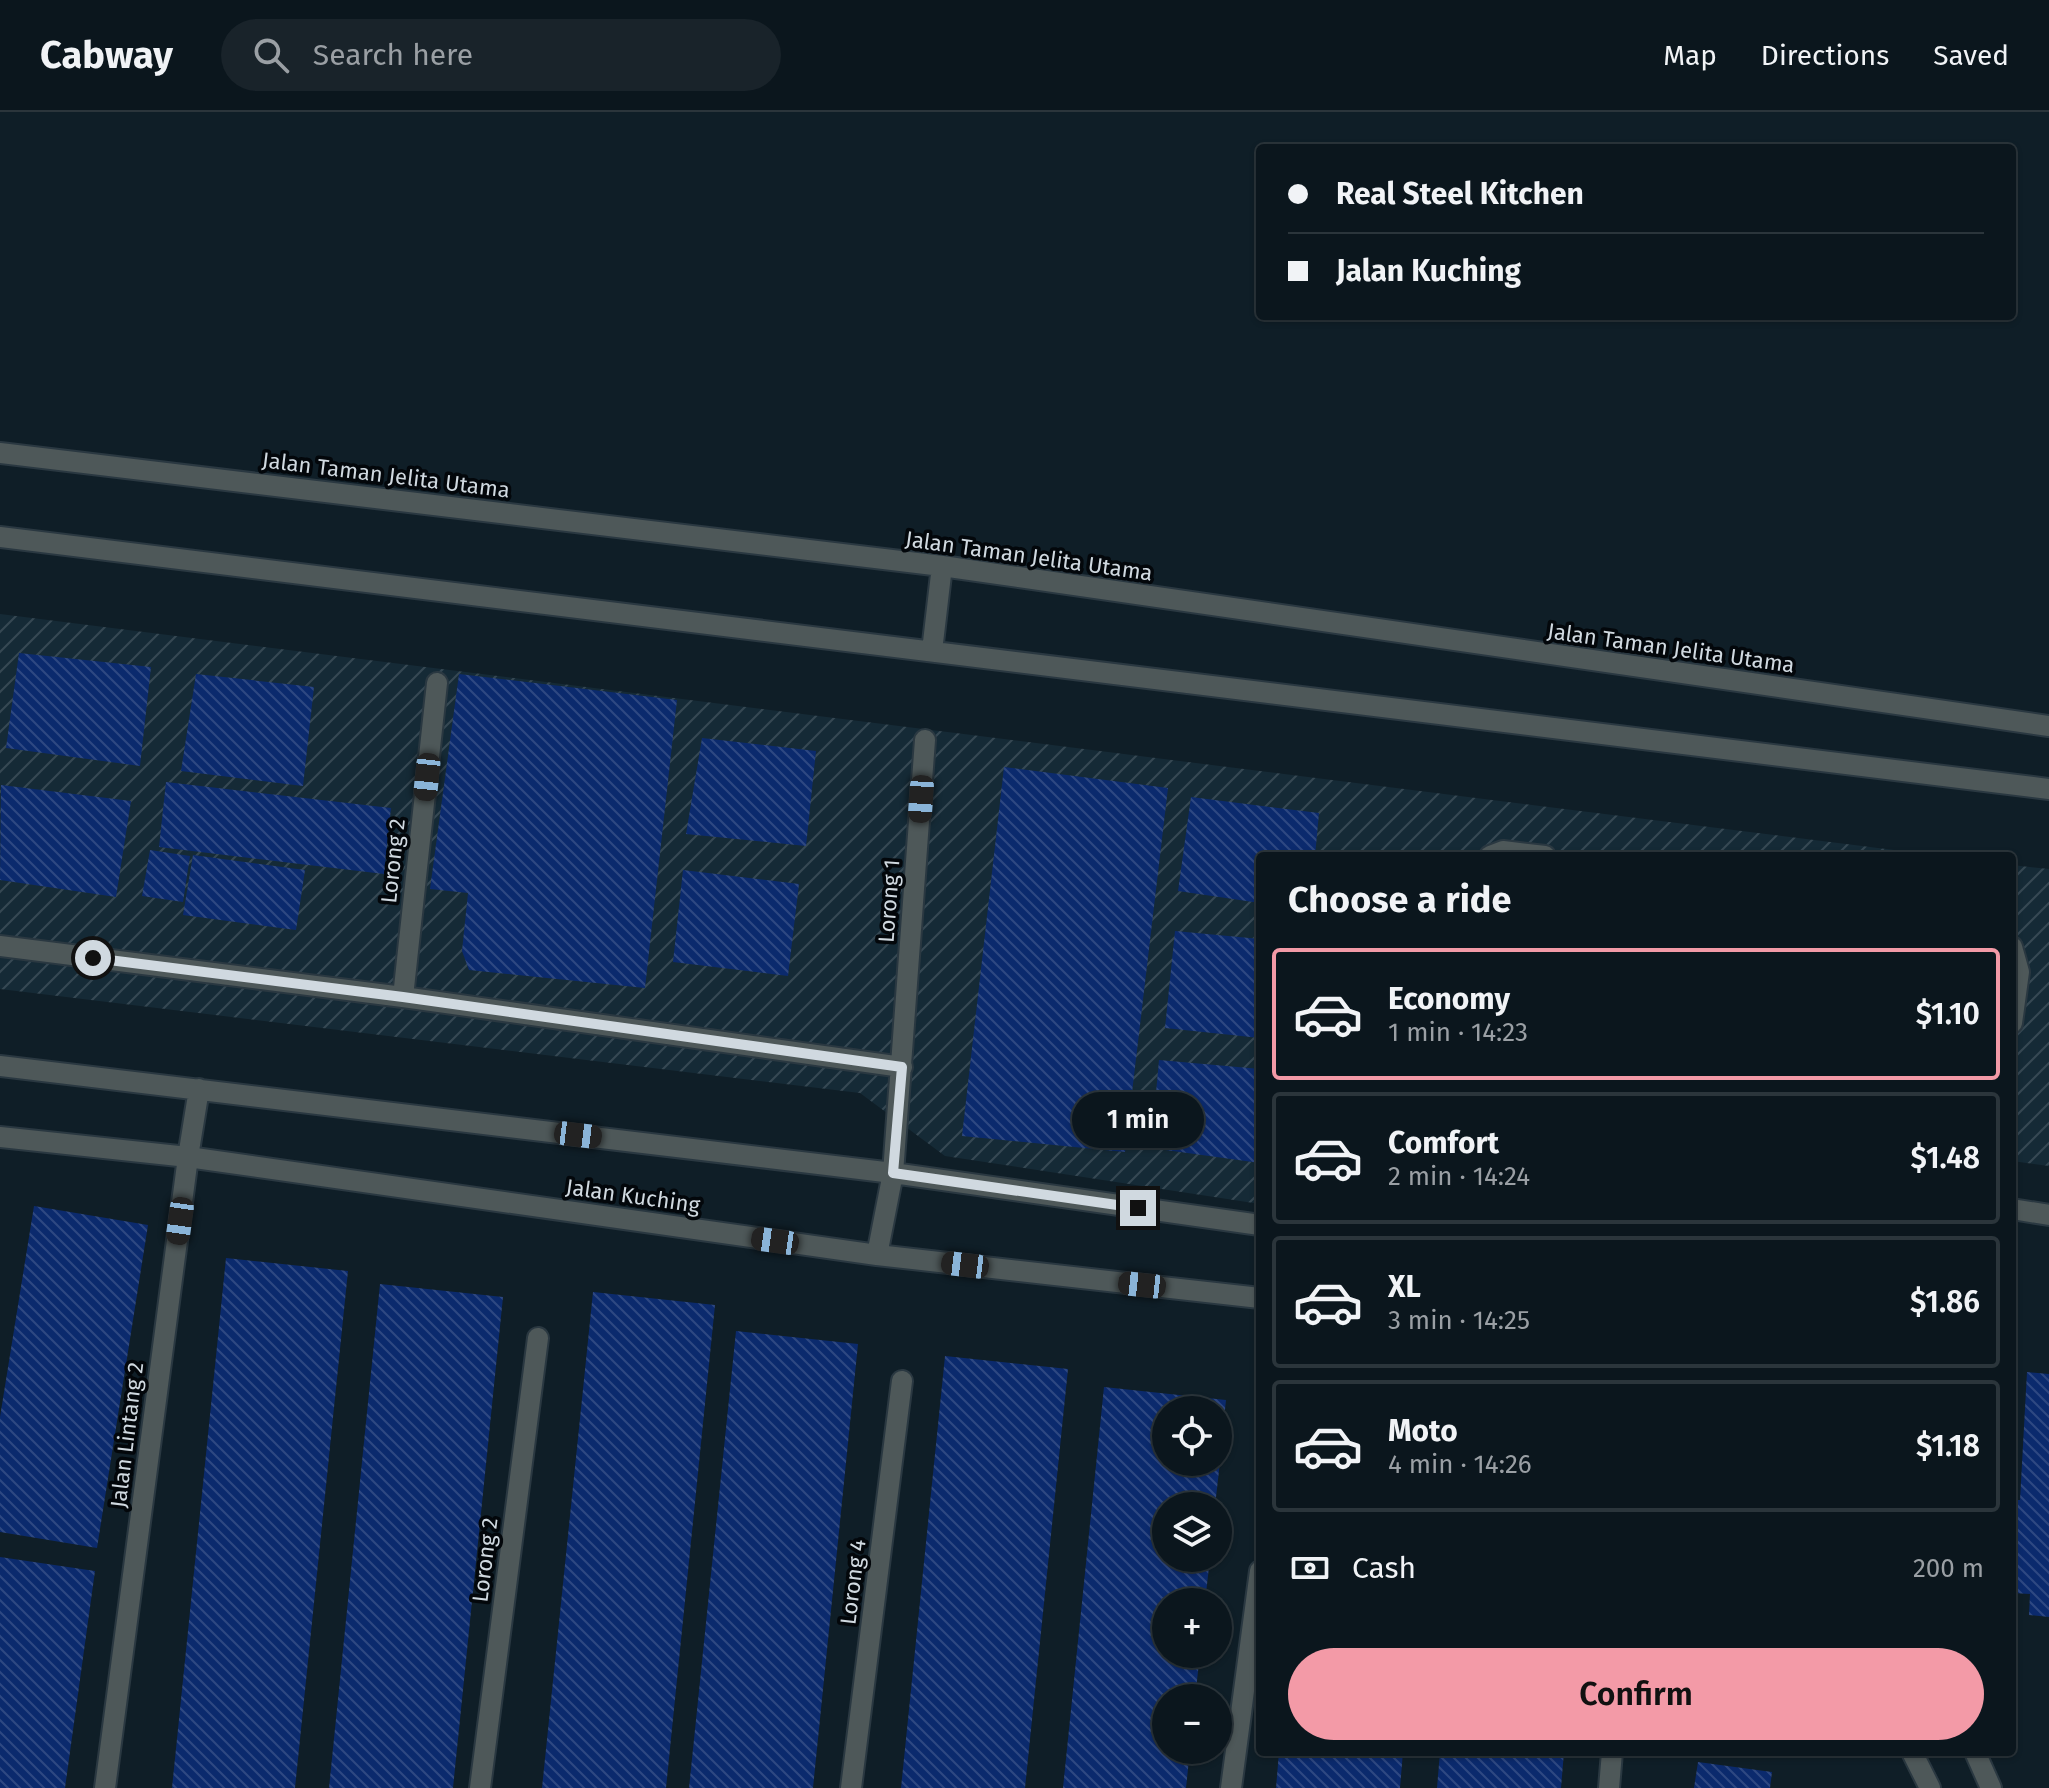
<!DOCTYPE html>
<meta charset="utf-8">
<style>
:root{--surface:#0b161d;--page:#19232a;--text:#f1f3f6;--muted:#9a9fa4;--line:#2b353b;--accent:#f39aa7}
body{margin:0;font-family:"Fira Sans",sans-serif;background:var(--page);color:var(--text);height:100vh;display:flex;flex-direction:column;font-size:30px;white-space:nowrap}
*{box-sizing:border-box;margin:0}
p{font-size:26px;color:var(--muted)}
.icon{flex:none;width:44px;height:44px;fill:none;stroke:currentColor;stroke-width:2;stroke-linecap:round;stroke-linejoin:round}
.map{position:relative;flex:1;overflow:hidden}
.side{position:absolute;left:1256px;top:740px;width:760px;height:904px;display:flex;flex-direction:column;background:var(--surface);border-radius:8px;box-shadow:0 2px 6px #0004,0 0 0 2px var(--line)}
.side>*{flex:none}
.banner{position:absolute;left:1256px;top:32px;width:760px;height:176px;border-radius:8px;box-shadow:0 2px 6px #0004,0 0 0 2px var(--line);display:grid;align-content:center;height:176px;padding:0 32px;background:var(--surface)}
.buttons{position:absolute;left:1152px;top:1284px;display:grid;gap:16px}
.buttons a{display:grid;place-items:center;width:80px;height:80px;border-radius:50%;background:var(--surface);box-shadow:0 2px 6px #0004,0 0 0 2px var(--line);font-size:40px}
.end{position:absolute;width:36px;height:36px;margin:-18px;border:10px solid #d0d9e0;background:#111;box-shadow:0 0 0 4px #111}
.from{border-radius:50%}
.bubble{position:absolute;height:56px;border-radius:28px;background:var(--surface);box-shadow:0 2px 6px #0004,0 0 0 2px var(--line);font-size:26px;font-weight:600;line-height:56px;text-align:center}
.car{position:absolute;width:24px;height:48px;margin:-24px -12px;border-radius:10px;box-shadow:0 0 6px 2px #0007;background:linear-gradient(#222 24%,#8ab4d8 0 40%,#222 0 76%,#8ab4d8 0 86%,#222 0)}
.banner b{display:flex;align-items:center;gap:28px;height:76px;font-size:30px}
.banner b+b{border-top:2px solid var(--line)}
.banner i{width:20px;height:20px;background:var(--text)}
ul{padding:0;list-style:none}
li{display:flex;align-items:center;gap:24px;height:132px;margin:0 16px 12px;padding:0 16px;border:4px solid var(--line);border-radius:8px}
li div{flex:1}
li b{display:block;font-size:30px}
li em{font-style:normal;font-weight:600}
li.on{border-color:var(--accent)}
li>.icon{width:72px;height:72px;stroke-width:1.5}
h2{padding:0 32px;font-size:36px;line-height:96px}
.pay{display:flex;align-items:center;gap:20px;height:88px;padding:0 32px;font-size:30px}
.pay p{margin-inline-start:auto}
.action{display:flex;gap:16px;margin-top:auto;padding:16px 32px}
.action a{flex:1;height:92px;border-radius:48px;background:var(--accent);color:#111;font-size:32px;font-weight:600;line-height:92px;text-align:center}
header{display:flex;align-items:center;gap:48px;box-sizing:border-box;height:112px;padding:0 40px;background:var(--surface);border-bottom:2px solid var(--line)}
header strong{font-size:38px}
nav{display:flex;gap:44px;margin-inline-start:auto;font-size:28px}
.search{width:560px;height:72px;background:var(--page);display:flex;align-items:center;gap:20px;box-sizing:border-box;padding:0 28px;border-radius:44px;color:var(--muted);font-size:30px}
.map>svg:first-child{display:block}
.industrial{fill:url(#industrial-furrows)}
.building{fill:url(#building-back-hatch)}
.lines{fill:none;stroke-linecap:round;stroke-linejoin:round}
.minor-casing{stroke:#2a3841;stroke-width:24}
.minor{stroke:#4e5859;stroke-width:20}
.route{stroke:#d0d9e0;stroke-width:10}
.labels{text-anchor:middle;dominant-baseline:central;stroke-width:7;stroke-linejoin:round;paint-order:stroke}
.street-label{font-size:22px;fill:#d0d9e0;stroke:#03070b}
</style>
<header>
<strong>Cabway</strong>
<div class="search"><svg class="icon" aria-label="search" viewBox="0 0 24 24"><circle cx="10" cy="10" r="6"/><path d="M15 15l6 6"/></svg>Search here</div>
<nav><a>Map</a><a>Directions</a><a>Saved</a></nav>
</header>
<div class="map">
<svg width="2049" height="1676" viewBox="0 0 2049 1676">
<defs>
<pattern id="industrial-furrows" width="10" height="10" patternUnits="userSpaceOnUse" patternTransform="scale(2)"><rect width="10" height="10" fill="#152a36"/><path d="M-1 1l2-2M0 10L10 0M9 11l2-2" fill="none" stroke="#364853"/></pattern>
<pattern id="building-back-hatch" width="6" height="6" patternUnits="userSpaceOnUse" patternTransform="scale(2)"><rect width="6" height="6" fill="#0b2a6d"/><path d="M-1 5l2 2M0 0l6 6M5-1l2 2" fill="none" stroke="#2e4882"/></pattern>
</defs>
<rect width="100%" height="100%" fill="#0f1e27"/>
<path class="industrial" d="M 0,502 L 1942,744 L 1260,744 L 1260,1092 L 945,1044 L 860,981 L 0,877 Z
M 2012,753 L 2049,757 L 2049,1054 L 2012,1049 Z"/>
<path class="building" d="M 19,541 L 151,555 L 140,654 L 6,636 Z
M 196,562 L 314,575 L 303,674 L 181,659 Z
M 459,562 L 677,588 L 645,876 L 469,858 L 462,839 L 468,781 L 430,777 Z
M 702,626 L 816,639 L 806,734 L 686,722 Z
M 1004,655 L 1168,676 L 1125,1040 L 962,1024 Z
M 166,670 L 391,696 L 384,762 L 159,735 Z
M 1,673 L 131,689 L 116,785 L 0,768 Z
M 1191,685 L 1319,701 L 1315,744 L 1260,744 L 1260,791 L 1178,779 Z
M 150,738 L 190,744 L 183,790 L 142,784 Z
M 193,743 L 305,758 L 296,818 L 183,803 Z
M 683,758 L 799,772 L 788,864 L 673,850 Z
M 1175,819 L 1260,827 L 1260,926 L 1165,916 Z
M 1159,948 L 1260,957 L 1260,1051 L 1151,1036 Z
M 34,1094 L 148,1113 L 97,1436 L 0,1420 L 0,1305 Z
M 226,1146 L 348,1159 L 295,1676 L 172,1676 Z
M 380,1172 L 503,1185 L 453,1676 L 329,1676 Z
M 593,1180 L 715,1193 L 666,1676 L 542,1676 Z
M 736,1219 L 858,1232 L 813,1676 L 689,1676 Z
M 945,1244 L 1068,1257 L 1025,1676 L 901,1676 Z
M 2027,1260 L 2049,1262 L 2049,1505 L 2029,1503 L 2030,1482 L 2012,1481 L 2012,1388 L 2020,1388 Z
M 1104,1275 L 1226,1288 L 1220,1346 L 1218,1345 L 1218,1298 L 1166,1298 L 1166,1350 L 1220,1350 L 1215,1394 L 1166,1394 L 1166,1446 L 1210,1446 L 1205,1490 L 1166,1490 L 1166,1542 L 1200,1542 L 1195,1586 L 1166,1586 L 1166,1638 L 1190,1638 L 1186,1676 L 1063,1676 Z
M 0,1445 L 95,1459 L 65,1676 L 0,1676 Z
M 1279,1640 L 1403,1640 L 1400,1676 L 1276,1676 Z
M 1440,1640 L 1564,1640 L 1561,1676 L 1437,1676 Z
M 1698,1650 L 1772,1660 L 1770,1676 L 1694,1676 Z"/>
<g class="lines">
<defs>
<path id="minor" d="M 0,341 L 942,454 L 2049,614
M 0,425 L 2049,677
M 932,539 L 942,454
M 1490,744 L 1503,739 L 1545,744
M 0,834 L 403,885 L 902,955
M 2012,835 L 2019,860 L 2012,911
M 403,885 L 437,571
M 0,954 L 893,1061 L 1260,1113
M 0,1025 L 188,1045 L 877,1143 L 1260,1186
M 2012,1097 L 2049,1103
M 877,1143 L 893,1061 L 925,628
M 1912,1640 L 1930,1676
M 1975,1640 L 1991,1676
M 105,1676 L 188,1045 L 199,977
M 480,1676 L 538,1226
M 851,1676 L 902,1269
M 1231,1676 L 1260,1459
M 1609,1676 L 1612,1640"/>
</defs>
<use href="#minor" class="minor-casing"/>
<use href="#minor" class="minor"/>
</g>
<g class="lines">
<path class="route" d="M 93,846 L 403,885 L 902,955 L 893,1061 L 1138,1096"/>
</g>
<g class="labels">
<g class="street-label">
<text transform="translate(386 363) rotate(7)">Jalan Taman Jelita Utama</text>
<text transform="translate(1029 444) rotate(8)">Jalan Taman Jelita Utama</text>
<text transform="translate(1671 536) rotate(8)">Jalan Taman Jelita Utama</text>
<text transform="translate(393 749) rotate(-84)">Lorong 2</text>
<text transform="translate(889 789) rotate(-86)">Lorong 1</text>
<text transform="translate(633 1084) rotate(8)">Jalan Kuching</text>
<text transform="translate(127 1323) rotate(-83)">Jalan Lintang 2</text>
<text transform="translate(485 1448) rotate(-83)">Lorong 2</text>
<text transform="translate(853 1470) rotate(-83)">Lorong 4</text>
</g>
</g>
</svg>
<div class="buttons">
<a><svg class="icon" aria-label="locate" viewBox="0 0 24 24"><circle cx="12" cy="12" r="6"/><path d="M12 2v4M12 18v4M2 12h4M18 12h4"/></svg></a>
<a><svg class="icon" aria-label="layers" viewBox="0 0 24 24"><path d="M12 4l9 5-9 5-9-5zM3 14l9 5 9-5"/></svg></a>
<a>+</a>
<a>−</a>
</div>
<i class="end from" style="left:93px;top:846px"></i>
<i class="end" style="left:1138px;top:1096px"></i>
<div class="bubble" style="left:1072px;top:980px;width:132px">1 min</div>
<i class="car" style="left:427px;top:665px;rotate:186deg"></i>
<i class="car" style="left:921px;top:687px;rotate:184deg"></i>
<i class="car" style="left:578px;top:1023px;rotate:97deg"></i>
<i class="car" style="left:180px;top:1109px;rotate:188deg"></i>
<i class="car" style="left:775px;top:1129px;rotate:278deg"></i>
<i class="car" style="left:965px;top:1153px;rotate:277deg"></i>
<i class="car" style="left:1142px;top:1173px;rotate:276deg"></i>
<div class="banner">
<b><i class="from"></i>Real Steel Kitchen</b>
<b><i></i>Jalan Kuching</b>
</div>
<section class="side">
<h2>Choose a ride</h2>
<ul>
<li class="on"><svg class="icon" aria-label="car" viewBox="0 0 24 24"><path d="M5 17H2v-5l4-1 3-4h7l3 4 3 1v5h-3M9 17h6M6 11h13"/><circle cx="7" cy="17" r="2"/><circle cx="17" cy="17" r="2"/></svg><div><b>Economy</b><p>1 min · 14:23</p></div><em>$1.10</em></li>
<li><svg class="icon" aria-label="car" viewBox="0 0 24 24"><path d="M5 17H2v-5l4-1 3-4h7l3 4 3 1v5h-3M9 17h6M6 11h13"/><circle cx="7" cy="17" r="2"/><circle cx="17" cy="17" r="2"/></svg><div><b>Comfort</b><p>2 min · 14:24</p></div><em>$1.48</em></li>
<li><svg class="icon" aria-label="car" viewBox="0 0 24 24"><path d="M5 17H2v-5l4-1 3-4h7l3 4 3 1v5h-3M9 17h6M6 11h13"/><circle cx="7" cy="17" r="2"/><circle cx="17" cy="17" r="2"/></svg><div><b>XL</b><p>3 min · 14:25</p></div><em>$1.86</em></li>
<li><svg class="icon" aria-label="car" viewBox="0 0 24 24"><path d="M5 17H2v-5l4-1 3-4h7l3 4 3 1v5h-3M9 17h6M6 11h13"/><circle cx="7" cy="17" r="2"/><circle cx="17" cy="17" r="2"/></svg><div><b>Moto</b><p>4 min · 14:26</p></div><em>$1.18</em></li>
</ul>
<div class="pay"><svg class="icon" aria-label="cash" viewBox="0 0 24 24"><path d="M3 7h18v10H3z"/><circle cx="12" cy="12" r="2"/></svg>Cash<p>200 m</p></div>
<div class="action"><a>Confirm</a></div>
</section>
</div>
